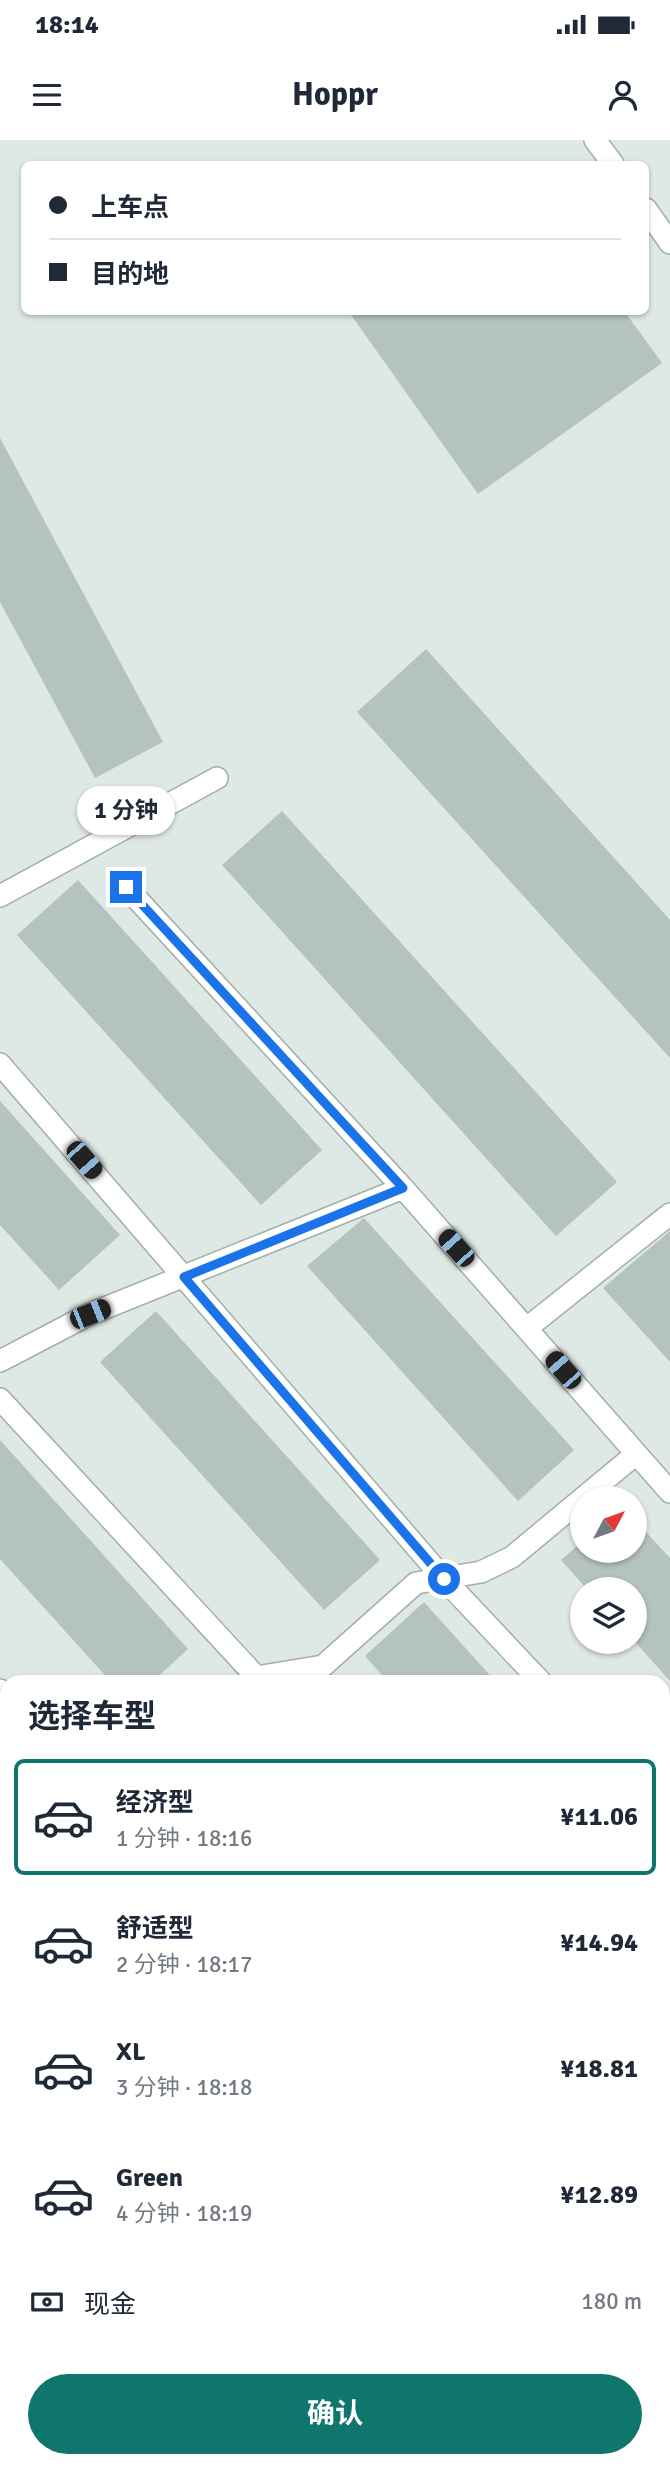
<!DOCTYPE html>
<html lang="zh">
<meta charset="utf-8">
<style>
:root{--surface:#fff;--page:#f2f2f3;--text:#1f2937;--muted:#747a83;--line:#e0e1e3;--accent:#0f766e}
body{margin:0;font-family:Signika,"Noto Sans SC",sans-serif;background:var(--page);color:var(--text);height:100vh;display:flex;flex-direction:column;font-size:26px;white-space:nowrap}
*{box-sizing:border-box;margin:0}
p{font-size:23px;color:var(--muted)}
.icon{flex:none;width:38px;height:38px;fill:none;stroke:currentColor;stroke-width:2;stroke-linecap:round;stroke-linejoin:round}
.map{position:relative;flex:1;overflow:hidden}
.side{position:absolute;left:0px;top:1535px;width:670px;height:793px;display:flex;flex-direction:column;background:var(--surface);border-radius:21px 21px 0 0;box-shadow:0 2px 5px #0004}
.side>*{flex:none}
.banner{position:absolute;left:21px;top:21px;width:628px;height:154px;border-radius:10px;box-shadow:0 2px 5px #0004;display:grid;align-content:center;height:154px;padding:0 28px;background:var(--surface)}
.needle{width:46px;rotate:49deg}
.buttons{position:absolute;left:570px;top:1346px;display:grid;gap:14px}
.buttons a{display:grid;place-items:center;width:77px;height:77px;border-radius:50%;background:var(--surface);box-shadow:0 2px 5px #0004;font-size:35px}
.end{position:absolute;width:32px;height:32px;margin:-16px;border:9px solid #1a73e8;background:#fff;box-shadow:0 0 0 4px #fff}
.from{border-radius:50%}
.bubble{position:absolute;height:49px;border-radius:24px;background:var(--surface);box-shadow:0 2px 5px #0004;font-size:23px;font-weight:700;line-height:49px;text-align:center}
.car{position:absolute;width:21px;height:42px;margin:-21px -10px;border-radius:9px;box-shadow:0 0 5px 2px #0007;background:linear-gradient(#222 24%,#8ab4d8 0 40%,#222 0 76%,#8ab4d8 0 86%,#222 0)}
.banner b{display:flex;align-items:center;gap:24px;height:66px;font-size:26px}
.banner b+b{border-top:2px solid var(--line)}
.banner i{width:18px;height:18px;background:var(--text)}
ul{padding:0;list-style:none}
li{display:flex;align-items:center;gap:21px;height:116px;margin:0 14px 10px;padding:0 14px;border:4px solid transparent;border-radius:10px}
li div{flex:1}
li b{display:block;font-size:26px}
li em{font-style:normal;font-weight:700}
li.current{border-color:var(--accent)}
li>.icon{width:63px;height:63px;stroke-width:1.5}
h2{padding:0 28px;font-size:32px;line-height:84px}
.pay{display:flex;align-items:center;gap:18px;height:77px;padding:0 28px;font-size:26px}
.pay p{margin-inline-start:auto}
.action{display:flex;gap:14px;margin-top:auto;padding:14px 28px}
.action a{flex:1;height:80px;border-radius:42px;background:var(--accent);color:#fff;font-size:28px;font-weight:700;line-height:80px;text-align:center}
.status{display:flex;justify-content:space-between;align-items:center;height:49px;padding:0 35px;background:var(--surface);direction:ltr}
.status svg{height:19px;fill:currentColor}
header{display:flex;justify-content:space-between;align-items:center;height:91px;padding:0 28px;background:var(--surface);font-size:32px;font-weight:700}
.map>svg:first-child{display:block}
.building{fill:#b4c3bd}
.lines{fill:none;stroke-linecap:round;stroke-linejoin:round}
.minor-casing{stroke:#a2afab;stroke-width:24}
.minor{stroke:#fff;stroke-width:21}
.route{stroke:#1a73e8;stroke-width:9}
</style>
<div class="status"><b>18:14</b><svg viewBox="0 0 49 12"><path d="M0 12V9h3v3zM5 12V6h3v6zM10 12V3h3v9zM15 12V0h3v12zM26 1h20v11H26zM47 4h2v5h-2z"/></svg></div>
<header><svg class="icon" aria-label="menu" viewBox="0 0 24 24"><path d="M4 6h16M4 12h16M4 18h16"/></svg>Hoppr<svg class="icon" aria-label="person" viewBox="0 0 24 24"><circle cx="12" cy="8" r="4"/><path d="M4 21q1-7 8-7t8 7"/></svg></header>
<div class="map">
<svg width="670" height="2326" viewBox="0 0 670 2326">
<rect width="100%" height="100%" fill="#dee8e4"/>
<path class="building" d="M 349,172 L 625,172 L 662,223 L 478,354 Z
M 0,298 L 163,602 L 95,638 L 0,462 Z
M 426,509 L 670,780 L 670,918 L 357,572 Z
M 282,671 L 617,1042 L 556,1096 L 222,725 Z
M 78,740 L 322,1010 L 261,1065 L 17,795 Z
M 0,961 L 120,1095 L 59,1150 L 0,1085 Z
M 364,1078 L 574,1310 L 518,1361 L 307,1126 Z
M 670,1091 L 670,1222 L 603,1148 Z
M 156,1171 L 380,1420 L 324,1470 L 100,1222 Z
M 0,1300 L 188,1509 L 152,1542 L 111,1542 L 0,1419 Z
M 635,1380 L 670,1418 L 670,1541 L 635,1502 L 635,1449 L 587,1449 L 561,1420 L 583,1401 L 583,1410 L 635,1410 Z
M 424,1462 L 496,1542 L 388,1542 L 365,1516 Z"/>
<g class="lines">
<defs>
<path id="minor" d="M 595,0 L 613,24
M 646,69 L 670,103
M 126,747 L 403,1048 L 670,1352
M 0,756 L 217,638
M 0,924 L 444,1439 L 541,1542
M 527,1188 L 670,1074
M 0,1221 L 90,1174 L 403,1048
M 0,1259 L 261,1542
M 256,1537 L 323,1526 L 416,1443 L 481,1432 L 512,1417 L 636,1314
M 0,1550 L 7,1557
M 663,1672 L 670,1679
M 663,1913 L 670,1909
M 0,1975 L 7,1987
M 0,2285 L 7,2281"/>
</defs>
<use href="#minor" class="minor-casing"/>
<use href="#minor" class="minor"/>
</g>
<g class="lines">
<path class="route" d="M 126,747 L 403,1048 L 184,1137 L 444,1439"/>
</g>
</svg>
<div class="buttons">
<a><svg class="needle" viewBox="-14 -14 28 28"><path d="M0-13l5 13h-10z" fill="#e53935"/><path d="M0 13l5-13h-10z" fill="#747a83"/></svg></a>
<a><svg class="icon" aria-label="layers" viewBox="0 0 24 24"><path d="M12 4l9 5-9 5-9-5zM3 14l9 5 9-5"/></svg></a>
</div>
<i class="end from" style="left:444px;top:1439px"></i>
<i class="end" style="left:126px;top:747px"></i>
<div class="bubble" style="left:77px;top:646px;width:98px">1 分钟</div>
<i class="car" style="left:84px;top:1020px;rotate:139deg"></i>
<i class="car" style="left:456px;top:1108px;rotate:318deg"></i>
<i class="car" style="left:90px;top:1174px;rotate:68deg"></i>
<i class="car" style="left:563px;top:1230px;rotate:319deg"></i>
<div class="banner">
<b><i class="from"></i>上车点</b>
<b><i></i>目的地</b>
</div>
<section class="side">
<h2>选择车型</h2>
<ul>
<li class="current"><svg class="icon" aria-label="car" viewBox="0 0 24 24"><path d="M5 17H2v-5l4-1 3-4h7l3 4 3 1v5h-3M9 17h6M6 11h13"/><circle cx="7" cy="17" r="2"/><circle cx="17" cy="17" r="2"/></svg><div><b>经济型</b><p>1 分钟 · 18:16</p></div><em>¥11.06</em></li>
<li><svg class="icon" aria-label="car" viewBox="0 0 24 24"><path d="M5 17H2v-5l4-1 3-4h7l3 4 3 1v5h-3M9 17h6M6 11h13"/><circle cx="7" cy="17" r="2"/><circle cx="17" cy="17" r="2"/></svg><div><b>舒适型</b><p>2 分钟 · 18:17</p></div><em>¥14.94</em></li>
<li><svg class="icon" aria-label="car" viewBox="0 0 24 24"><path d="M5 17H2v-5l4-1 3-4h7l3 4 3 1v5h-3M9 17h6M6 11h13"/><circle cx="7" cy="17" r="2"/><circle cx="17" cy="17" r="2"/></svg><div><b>XL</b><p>3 分钟 · 18:18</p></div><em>¥18.81</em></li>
<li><svg class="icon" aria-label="car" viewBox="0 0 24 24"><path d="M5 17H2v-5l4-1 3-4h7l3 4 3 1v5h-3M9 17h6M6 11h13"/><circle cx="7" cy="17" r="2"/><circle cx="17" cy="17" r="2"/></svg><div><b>Green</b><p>4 分钟 · 18:19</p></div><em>¥12.89</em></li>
</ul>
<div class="pay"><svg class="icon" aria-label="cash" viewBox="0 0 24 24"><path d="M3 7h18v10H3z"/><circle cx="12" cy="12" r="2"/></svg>现金<p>180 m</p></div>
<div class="action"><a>确认</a></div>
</section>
</div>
